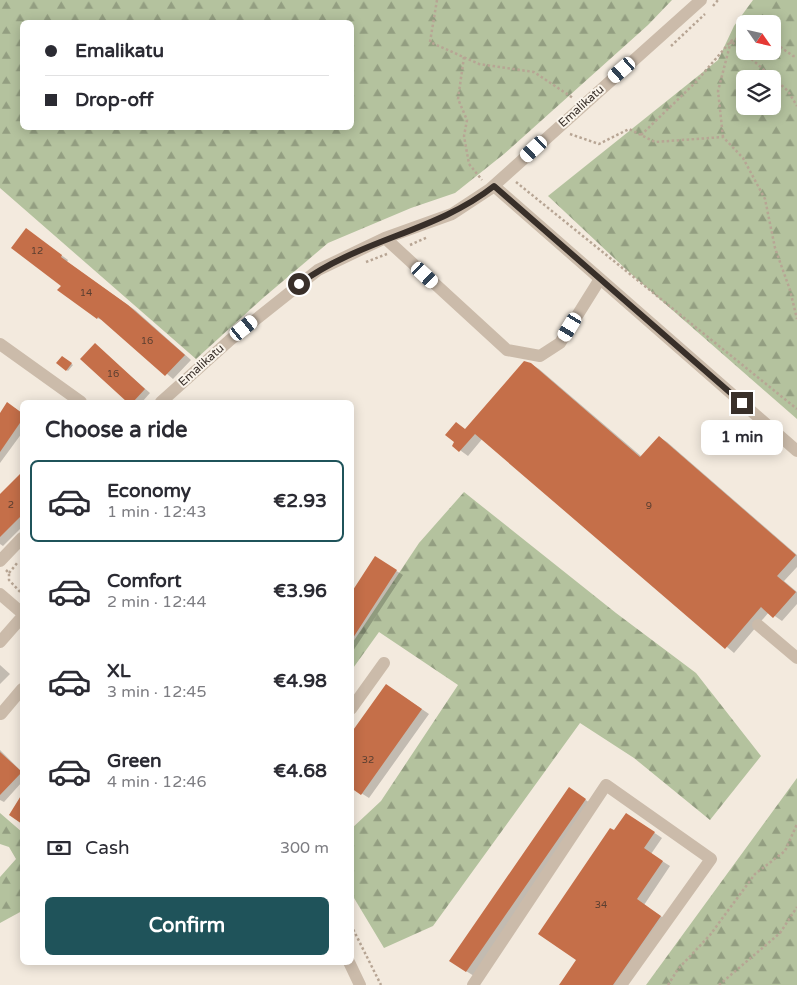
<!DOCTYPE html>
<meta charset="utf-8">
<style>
:root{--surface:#fff;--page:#f2f2f3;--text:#2b2b33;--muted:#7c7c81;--line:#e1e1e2;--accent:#1f535a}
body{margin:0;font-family:"Varela Round",sans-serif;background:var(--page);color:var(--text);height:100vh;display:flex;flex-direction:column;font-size:19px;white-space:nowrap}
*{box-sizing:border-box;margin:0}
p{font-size:16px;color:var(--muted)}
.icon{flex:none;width:28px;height:28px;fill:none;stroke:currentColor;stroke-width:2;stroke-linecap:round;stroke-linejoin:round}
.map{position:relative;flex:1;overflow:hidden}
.side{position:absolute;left:20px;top:400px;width:334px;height:565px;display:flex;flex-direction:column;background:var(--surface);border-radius:8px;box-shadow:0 2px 12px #0003}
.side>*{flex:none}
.guide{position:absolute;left:20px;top:20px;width:334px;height:110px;border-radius:8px;box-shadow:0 2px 12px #0003;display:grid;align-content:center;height:110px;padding:0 25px;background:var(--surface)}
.needle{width:32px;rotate:124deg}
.controls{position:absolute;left:736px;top:15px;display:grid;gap:10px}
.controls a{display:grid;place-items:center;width:45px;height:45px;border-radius:8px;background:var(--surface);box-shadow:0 2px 12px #0003;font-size:25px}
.end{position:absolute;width:22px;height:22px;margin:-11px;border:6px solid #382f29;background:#fff;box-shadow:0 0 0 2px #fff}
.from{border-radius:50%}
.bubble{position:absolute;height:35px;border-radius:8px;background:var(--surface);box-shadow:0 2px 12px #0003;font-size:16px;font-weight:700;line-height:35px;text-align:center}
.car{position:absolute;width:15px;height:30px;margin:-15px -8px;border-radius:6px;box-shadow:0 0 4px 1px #0007;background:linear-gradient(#fff 24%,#345 0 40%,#fff 0 76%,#345 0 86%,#fff 0)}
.guide b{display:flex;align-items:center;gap:18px;height:48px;font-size:19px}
.guide b+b{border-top:1px solid var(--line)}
.guide i{width:12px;height:12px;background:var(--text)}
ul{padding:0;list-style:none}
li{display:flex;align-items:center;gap:15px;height:82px;margin:0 10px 8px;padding:0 15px;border:2px solid transparent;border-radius:8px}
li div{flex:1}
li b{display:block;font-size:19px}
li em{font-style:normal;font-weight:700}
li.current{border-color:var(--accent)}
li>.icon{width:45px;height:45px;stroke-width:1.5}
h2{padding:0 25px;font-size:22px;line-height:60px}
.pay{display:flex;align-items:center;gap:12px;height:55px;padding:0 25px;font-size:19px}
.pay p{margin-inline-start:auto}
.action{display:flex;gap:10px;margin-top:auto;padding:10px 25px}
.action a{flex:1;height:58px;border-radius:8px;background:var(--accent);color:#fff;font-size:20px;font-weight:700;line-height:58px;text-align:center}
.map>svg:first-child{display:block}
.forest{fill:url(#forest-firs);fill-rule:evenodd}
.shadow{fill:#0003}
.building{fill:#c56f49}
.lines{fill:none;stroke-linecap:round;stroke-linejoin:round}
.path{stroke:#b7a594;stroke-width:2.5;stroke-dasharray:2.5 2.5;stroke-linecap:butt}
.minor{stroke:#cbbbaa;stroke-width:12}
.route{stroke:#382f29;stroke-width:6}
.labels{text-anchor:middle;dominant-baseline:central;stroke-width:4;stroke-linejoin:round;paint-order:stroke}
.number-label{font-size:10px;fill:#5b3f31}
.street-label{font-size:12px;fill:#382f29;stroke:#faf4eb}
</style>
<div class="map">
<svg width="797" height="985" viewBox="0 0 797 985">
<defs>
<pattern id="forest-firs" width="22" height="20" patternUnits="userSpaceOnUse" patternTransform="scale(1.25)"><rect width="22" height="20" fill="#b4c29e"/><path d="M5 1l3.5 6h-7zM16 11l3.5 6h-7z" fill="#939e81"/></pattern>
</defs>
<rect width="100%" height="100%" fill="#f3eade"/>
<path class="forest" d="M 0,0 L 672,0 L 648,25 L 504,154 L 455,193 L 411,208 L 328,243 L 263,298 L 196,359 L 0,188 ZM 351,22 L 351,128 L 22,128 L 22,22 Z
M 753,0 L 797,0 L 797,419 L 630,273 L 548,196 L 718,60 L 734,26 ZM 745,24 L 772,24 L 772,51 L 745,51 ZM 745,79 L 772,79 L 772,106 L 745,106 Z
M 464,492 L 616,613 L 696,673 L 761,756 L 710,820 L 634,758 L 580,723 L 433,926 L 384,948 L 351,893 L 351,829 L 381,801 L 458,685 L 379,632 L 351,671 L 351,645 L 419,543 Z
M 797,778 L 797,985 L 646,985 Z
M 0,813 L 22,832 L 22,911 L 0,923 L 0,877 L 16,859 L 9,847 L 0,844 Z"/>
<path class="shadow" d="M 26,229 L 68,260 L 67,262 L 135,310 L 191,360 L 173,379 L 105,321 L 97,318 L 63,285 Z
M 95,345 L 150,393 L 142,402 L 129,402 L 82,359 Z
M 62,357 L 73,365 L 68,371 L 58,363 Z
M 531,364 L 539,369 L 642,457 L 659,437 L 667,442 L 797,555 L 797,567 L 784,581 L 797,592 L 797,604 L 782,621 L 769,612 L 734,653 L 483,438 L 468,456 L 453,445 L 456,442 L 456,424 L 466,430 Z
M 15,408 L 22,414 L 22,433 L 0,463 L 0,415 Z
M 22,474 L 22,527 L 3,546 L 0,544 L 0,496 Z
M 382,562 L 403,575 L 351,654 L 351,596 Z
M 0,665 L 10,674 L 0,684 Z
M 394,690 L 429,714 L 369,798 L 361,793 Z
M 0,750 L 22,772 L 22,782 L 4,802 L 0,800 Z
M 577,794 L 593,805 L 474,976 L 466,971 Z
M 22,796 L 22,822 L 11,815 Z
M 634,819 L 662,838 L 651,854 L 670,866 L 644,905 L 668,921 L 622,985 L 560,985 L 577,960 L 614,832 Z"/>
<path class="building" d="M 26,228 L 62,255 L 61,257 L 128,305 L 185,355 L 165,376 L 98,317 L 97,319 L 57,290 L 61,286 L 11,248 Z
M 95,343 L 145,389 L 133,402 L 127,402 L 80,359 Z
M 62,356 L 72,363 L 66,371 L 56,363 Z
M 524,361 L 531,363 L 640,457 L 659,436 L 796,555 L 777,576 L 796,592 L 773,618 L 761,607 L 725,649 L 475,434 L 459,452 L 452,446 L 454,442 L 445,435 L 456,422 L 465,429 Z
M 7,402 L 22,413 L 22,420 L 0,452 L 0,413 Z
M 22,472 L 22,515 L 0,537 L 0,494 Z
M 375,556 L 397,570 L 351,641 L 351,593 Z
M 386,684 L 422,709 L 361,795 L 351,788 L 351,733 Z
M 0,752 L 22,772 L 0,795 Z
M 569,787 L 586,799 L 466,972 L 449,961 Z
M 22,794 L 22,824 L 9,815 Z
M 626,813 L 655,832 L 644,848 L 663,861 L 637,899 L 661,916 L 613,985 L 559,985 L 576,960 L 538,934 L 610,828 L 614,830 Z"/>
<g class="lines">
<path class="path" d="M 437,0 L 430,42 L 479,64 L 534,72 L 573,98
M 713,6 L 718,0
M 772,41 L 793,56 L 797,56
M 671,46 L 705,14
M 464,57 L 458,99 L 467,120 L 464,136 L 469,164 L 482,180
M 570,134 L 599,144 L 629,129 L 655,142 L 723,137 L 743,158 L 765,199 L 775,248 L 790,290 L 797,319
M 641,135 L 695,83 L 731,41 L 745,35
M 723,137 L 718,91 L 731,41 L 788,91 L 797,106
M 516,182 L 797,409
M 410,245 L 428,237
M 366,262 L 387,254
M 6,570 L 9,573 L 9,580 L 22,594
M 9,573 L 18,562
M 351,925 L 381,985
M 668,985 L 678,969 L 710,935 L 755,874 L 785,851 L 797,824
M 719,985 L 780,933 L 797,907"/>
<path class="minor" d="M 494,186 L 797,451
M 385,238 L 507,350 L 540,356 L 560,343 L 600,279
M 0,344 L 81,402
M 161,402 L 230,340 L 318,270 L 385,238 L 452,214 L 490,189 L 701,0
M 0,561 L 22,538
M 0,594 L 22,613
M 758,625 L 797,658
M 0,642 L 22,617
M 351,709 L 384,663
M 1,714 L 22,689
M 349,962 L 360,985
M 473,985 L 606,785 L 711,859 L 621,985"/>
</g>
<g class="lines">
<path class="route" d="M 299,284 C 360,239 436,232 494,186 L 742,403"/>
</g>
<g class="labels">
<g class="number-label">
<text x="37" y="251">12</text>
<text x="86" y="293">14</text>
<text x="147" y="341">16</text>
<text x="113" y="374">16</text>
<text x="11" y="505">2</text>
<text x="649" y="506">9</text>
<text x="368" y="760">32</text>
<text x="601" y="905">34</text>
</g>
<g class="street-label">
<text transform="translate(581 106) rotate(-42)">Emalikatu</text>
<text transform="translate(201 365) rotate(-42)">Emalikatu</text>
</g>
</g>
</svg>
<div class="controls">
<a><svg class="needle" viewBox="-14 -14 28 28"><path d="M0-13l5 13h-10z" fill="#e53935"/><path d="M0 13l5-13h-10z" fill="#7c7c81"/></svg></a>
<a><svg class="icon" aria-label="layers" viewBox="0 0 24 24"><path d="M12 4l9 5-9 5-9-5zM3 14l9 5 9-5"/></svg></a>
</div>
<i class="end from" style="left:299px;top:284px"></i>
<i class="end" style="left:742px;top:403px"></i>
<div class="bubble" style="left:701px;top:420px;width:82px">1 min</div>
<i class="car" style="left:622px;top:70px;rotate:229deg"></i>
<i class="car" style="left:534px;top:149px;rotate:227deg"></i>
<i class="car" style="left:425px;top:275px;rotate:133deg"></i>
<i class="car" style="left:570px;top:327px;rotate:211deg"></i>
<i class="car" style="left:244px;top:328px;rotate:51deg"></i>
<div class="guide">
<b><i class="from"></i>Emalikatu</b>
<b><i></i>Drop-off</b>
</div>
<section class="side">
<h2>Choose a ride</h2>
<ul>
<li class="current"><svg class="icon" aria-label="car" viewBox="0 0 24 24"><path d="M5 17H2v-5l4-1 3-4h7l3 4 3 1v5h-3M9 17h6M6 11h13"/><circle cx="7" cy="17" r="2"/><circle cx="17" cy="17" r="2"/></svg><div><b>Economy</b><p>1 min · 12:43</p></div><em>€2.93</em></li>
<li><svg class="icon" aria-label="car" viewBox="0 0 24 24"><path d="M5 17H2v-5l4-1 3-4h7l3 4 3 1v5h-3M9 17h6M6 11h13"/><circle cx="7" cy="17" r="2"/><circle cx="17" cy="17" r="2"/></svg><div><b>Comfort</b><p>2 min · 12:44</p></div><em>€3.96</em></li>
<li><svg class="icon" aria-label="car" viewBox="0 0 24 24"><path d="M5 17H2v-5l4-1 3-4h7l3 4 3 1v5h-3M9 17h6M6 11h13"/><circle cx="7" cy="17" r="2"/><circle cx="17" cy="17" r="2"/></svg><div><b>XL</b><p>3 min · 12:45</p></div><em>€4.98</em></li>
<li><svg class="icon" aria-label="car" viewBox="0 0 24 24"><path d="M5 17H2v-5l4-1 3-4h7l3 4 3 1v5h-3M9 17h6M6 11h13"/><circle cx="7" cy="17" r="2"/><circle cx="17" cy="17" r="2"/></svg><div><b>Green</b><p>4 min · 12:46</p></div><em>€4.68</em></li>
</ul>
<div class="pay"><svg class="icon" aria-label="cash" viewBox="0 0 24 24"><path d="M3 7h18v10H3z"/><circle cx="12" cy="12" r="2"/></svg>Cash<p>300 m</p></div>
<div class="action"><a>Confirm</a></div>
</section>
</div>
